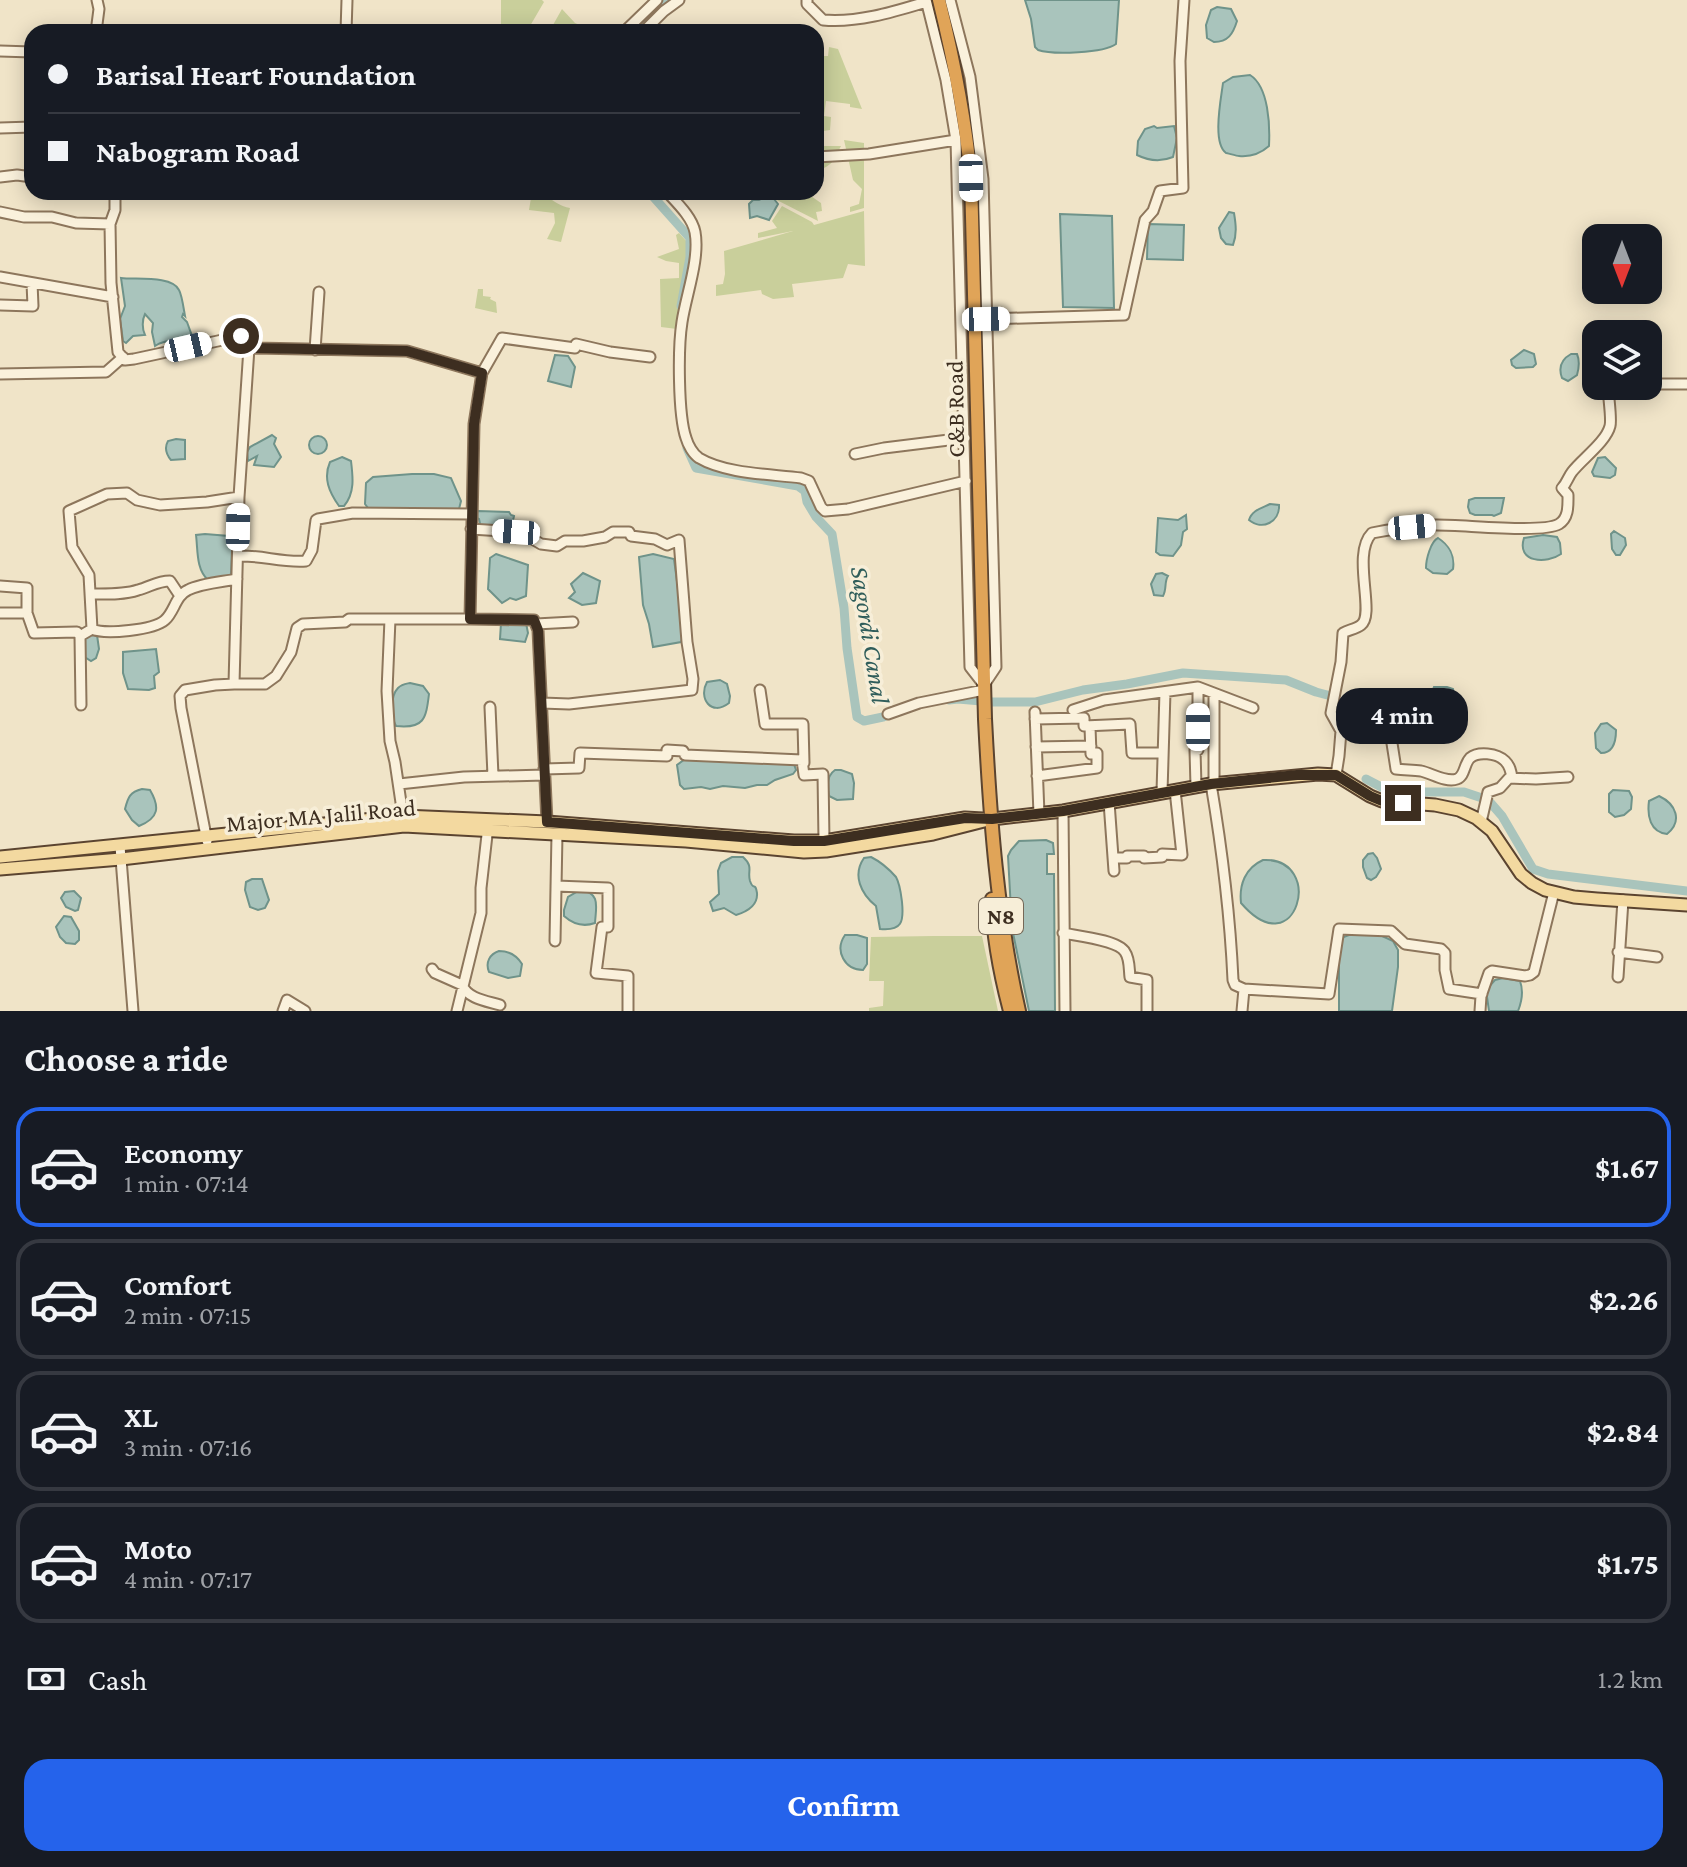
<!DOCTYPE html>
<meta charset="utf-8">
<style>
:root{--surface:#171b24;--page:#20242c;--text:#f1f3f6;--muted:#9ea1a6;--line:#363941;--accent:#2563eb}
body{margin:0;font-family:"Crimson Pro",serif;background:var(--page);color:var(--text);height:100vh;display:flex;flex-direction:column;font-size:30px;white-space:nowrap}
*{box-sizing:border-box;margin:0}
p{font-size:26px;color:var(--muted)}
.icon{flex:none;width:44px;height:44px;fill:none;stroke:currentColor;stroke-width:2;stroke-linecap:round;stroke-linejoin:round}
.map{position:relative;height:1011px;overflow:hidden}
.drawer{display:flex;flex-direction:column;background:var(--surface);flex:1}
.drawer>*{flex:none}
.guide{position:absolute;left:24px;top:24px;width:800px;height:176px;border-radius:24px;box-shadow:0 4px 20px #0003;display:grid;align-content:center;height:176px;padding:0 24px;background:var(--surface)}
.needle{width:52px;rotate:180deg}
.buttons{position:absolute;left:1582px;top:224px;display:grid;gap:16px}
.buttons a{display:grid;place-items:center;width:80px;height:80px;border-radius:16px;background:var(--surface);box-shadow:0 4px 20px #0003;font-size:40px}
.end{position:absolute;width:36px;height:36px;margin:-18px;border:10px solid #3d2e20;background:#fff;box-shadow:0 0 0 4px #fff}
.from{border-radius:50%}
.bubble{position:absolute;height:56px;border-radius:24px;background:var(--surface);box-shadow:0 4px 20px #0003;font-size:26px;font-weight:700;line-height:56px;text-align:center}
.car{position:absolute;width:24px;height:48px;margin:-24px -12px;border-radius:10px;box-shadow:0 0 6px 2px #0007;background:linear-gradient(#fff 24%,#345 0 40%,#fff 0 76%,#345 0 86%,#fff 0)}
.guide b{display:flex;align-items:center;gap:28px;height:76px;font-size:30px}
.guide b+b{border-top:2px solid var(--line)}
.guide i{width:20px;height:20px;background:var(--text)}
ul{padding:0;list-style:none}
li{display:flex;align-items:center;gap:24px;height:120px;margin:0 16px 12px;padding:0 8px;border:4px solid var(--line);border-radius:24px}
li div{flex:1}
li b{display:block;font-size:30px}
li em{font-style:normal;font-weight:700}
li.active{border-color:var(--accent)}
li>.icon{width:72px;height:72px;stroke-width:1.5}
h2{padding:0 24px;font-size:36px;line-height:96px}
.pay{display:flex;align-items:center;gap:20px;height:88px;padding:0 24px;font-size:30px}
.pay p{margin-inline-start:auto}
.primary-button{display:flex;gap:16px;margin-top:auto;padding:16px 24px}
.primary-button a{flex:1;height:92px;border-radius:24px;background:var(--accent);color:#fff;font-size:32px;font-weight:700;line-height:92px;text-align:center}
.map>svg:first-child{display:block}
.green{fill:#c9cf9b}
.water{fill:#a9c4bc;stroke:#6f938a;stroke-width:2}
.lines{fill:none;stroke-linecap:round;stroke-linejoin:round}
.canal{stroke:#a9c4bc;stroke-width:9}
.minor-casing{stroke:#8d765c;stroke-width:13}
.major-casing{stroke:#5b4430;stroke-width:15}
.highway-casing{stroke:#5b4430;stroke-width:16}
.minor{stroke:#faf1dc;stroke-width:9}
.major{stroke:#f3d9a0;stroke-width:11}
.highway{stroke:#e0a458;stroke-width:12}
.route{stroke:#3d2e20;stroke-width:10}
.labels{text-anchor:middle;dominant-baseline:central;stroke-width:7;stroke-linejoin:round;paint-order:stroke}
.shield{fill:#f7eed8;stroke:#756857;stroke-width:2}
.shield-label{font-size:22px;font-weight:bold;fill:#3d2e20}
.street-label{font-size:24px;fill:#3d2e20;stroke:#f7eed8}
.water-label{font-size:26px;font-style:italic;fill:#2f5d5a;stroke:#f7eed8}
</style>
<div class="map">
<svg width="1687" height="1011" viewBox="0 0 1687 1011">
<rect width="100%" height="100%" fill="#f0e4c8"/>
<path class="green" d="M 501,0 L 542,0 L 544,2 L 530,26 L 536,32 L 508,32 L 501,24 Z
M 562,9 L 575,23 L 587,28 L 589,32 L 549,32 Z
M 829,47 L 838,49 L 862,109 L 850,107 L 850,104 L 826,101 L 824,116 L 831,117 L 830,130 L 816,132 L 816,56 L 828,56 Z
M 823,133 L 824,146 L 841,146 C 833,162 832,166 816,171 L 816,136 Z
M 844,140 L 864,143 L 864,208 L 850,212 L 850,207 L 859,204 L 862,189 L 853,180 Z
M 532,192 L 544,192 C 549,199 561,207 570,208 L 561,242 L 547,239 L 555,223 L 554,213 L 529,210 Z
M 752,192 L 805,192 L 821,203 L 822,211 L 816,212 L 818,221 L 765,194 L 753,197 Z
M 782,206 L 812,222 L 814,225 L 864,211 L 865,266 L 848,264 L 843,278 L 792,284 L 794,297 L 773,299 L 762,294 L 761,290 L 716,296 L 716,285 L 723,284 L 725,274 L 724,251 L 793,231 L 758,238 L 758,233 L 777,228 L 772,221 Z
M 679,233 L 689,244 L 689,264 L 677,329 L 661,327 L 660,279 L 679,278 L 679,263 L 666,261 L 657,257 L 679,249 L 676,235 Z
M 478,289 L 483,289 L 483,296 L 491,297 L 490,299 L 496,302 L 497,313 L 475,308 Z
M 933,936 L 982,936 L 998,1011 L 869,1011 L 869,1008 L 883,1006 L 884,981 L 869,981 L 871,937 Z"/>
<path class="water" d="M 1025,0 L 1119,0 L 1116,44 C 1104,53 1053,55 1038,50 L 1035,47 L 1031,19 Z
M 1217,7 L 1231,9 L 1237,21 C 1233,34 1228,42 1214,42 L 1207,38 L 1206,25 L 1211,10 Z
M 1250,75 C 1269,87 1270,126 1269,146 C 1260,154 1250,157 1239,156 C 1237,156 1227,153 1226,153 C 1212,143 1221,99 1223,83 L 1233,77 Z
M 1154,126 L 1157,128 L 1174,126 L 1177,138 L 1173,157 C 1161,162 1149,161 1137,155 L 1138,141 L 1145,129 Z
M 770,194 L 778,204 L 769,220 L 757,216 L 750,218 L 749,204 L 753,200 L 759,200 Z
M 1229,212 L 1234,213 C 1236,225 1237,234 1233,245 L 1226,244 L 1221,238 L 1219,228 Z
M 1060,214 L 1112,216 L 1114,308 L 1063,307 Z
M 1148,224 L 1184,225 L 1183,260 L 1147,259 Z
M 121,278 C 135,280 172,275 179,290 C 182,295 184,311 185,316 L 183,314 L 182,317 L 187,322 L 192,336 C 182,344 167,337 155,346 L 152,332 L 153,323 L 145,314 C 142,320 142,329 145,335 L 133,336 L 126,343 L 123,341 L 120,319 L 125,306 Z
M 1524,350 L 1534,354 L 1536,364 L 1533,367 L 1516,368 L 1512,365 L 1511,360 Z
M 1571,354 L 1577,354 C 1580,361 1579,368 1577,375 L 1568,381 L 1562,378 C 1558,367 1562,359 1571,354 Z
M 555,355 L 568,356 L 575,367 L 571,387 L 548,381 Z
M 272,435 L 276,438 L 274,444 L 281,457 L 274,467 L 254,465 L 257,456 L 248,461 L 247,452 L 250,447 Z
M309 445a9 9 0 1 1 18 0a9 9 0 1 1-18 0Z
M 176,439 L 185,440 L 185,459 L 171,460 C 166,454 164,448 168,441 Z
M 342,457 L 351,461 C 353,477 355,493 344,506 L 339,506 C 329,492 323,478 330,462 Z
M 1605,457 L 1616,468 L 1615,475 L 1610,478 L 1594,476 L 1592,472 L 1598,458 Z
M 412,474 L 434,474 L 451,478 L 461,501 L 459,509 C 430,512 397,514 368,508 L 365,504 L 366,483 L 373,477 Z
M 1475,498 L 1504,498 L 1501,513 L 1494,516 L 1492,515 L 1475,515 L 1470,513 L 1468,507 L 1469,500 Z
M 1270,504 L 1279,505 C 1280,522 1262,531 1249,520 C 1252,510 1262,508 1270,504 Z
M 478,511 L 509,512 L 511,515 L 514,516 L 511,530 L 481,528 L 479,519 L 474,517 L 475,513 Z
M 1186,515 L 1187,529 L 1183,532 L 1181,545 L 1173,556 L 1160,555 L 1156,552 L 1158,518 L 1178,520 Z
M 1614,531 L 1625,538 L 1626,545 L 1620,555 L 1616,555 L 1612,549 L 1611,534 Z
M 205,534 L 229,536 L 232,550 L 231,575 L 208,580 C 196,569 198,551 196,535 Z
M 1543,535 L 1557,537 L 1560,543 L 1561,554 C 1547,564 1516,563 1524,538 Z
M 1438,538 C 1449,545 1455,556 1453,569 L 1447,574 L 1433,573 L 1426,568 C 1426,559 1431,541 1438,538 Z
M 496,554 L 528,565 L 526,596 L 516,600 L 510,598 L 502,603 L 488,589 L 490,558 Z
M 653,554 L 674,559 L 684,634 L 681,642 L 653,647 L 649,624 L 643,605 L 639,557 Z
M 583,573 L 600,581 L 596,603 L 582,605 L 569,598 L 575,592 L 571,584 Z
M 1162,573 L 1168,576 C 1164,582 1167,589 1163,596 L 1154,595 L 1151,584 L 1156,574 Z
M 501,623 L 526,623 L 528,633 L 525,642 L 500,639 Z
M 89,634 L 97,635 L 99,649 L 96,658 L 91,661 L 83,656 L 81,640 Z
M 156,649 L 159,672 L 154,676 L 155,688 L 149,690 L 128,689 L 123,673 L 123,652 Z
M 720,680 L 727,684 L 730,696 L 729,703 C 711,717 698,698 707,682 Z
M 410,683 L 423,686 L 429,694 C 426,719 424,729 396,726 C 391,717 390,696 398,688 C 402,684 405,684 410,683 Z
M 1434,687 L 1447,687 L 1453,689 L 1455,700 L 1453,705 C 1445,708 1440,709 1433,705 L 1431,694 Z
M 1607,723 L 1616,730 C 1616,741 1614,753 1601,753 L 1596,748 L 1595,733 L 1601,724 Z
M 685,759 L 794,764 L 796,770 L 793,774 L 775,780 L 767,785 L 757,785 L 745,788 L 723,786 L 710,789 L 701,787 L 684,789 L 680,785 L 677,765 Z
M 835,770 L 841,770 L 852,774 L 854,783 L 853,799 L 837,800 L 829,796 C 827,787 826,776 835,770 Z
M 142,789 L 150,790 C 160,807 159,818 139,826 L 132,820 L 125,809 C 128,797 130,792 142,789 Z
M 1613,790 L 1629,791 L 1632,797 L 1631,809 L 1624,815 L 1615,817 L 1609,812 L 1609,794 Z
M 1659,796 C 1676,804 1683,821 1667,834 C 1650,832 1647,816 1649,801 Z
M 1046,840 L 1053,843 L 1054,854 L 1047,854 L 1047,874 L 1054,874 L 1055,1011 L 1029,1011 L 1012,928 L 1008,856 L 1011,850 L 1019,841 Z
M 1373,853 L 1377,858 L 1381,869 L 1376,877 L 1371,880 L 1367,878 L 1363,867 L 1363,860 L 1368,854 Z
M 732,857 L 743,857 C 754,867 747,871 750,881 C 754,892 755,881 757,893 C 758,906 746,912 736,915 L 724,908 L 713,911 L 710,902 L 719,894 L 718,871 L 721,863 Z
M 871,857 C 881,862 889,869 896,877 C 900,884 901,894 902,902 C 904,922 902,931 880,929 L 876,906 C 861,894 852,875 864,858 Z
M 1263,860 C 1326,857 1297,968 1241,903 C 1239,885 1245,868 1263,860 Z
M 252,879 L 262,879 L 269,900 L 265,908 L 258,910 L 250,907 L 245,890 L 246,882 Z
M 580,890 C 601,893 596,906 595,923 C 584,927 573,924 564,916 L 564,910 L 568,897 Z
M 74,891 L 81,898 L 78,910 L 75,911 L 66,907 L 61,898 L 65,892 Z
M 64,916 L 71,917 L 79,931 L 79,940 L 75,944 L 66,943 L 60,937 L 56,927 Z
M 845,935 L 857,935 L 867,938 L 867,964 L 863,970 C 845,970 834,951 845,935 Z
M 1349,935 L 1380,935 L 1393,941 L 1398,950 L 1398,967 L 1392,1011 L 1339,1011 L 1339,943 L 1341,938 Z
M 499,951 C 509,951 517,956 522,964 L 520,976 L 508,978 L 489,972 C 485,962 490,954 499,951 Z
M 1503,978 L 1520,981 C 1524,992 1522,1001 1518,1011 L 1489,1011 L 1486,990 L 1495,980 Z"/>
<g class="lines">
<path class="canal" d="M 631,32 L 665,0
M 649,192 L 690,238 L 690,257 L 681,306
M 687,448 L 696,468 L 798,486 L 805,491 L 807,502 L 816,517 L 832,534 L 844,608 L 847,648 L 857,717 L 864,721 L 883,717 L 893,713
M 949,700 L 958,699 L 993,702 L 1035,702 L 1083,690 L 1127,684 L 1183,673 L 1286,680 L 1316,692 L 1331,696
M 1366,779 L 1387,790 L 1409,792 L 1464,792 L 1482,798
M 1488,800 L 1502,816 L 1533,869 L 1548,874 L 1687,891"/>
<defs>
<path id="minor" d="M 807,0 L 807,4 L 823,20 C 858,23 893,12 926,2
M 926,0 L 946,80 L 956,140 L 970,667 L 984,685 L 996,667 L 983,179 L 970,77 L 950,0
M 96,32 L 99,9 L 97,0
M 346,32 L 347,0
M 624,32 L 657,0
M 643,32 L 664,11 L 679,0
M 0,51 L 32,52
M 0,128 L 32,127
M 816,157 L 869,154 L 956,140
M 0,177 L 17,175 L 32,177
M 115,192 L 115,210 L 110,224 L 111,283 L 118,352 L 125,360 L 134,359 L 241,336 L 248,339 L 249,348 L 407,351 L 482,373 L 474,424 L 470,619 L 534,620 L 538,630 L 547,822
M 667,192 C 677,203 692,217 695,232 C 700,259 686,295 682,322 C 678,347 678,415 686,438 C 688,445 693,454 699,458 C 726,474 770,474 801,478 L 809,481 L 821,507 L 825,511 L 848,509 L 966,481
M 0,212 L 24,217 L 52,217 L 76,223 L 110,224
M 0,277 L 113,297
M 0,305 L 33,306 L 32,283
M 986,319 L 1124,315 L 1145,220 L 1153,211 L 1160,191 L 1183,188 L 1180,61 L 1184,0
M 315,350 L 319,292
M 482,373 L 502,338 L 575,348 L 576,344 L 610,352 L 650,357
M 0,374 L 106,372 L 123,357
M 1648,384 L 1687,384
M 855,454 L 884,448 L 965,438
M 471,529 L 516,532 L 524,534 L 541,544 L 557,546 L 565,541 L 583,541 L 605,537 L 613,532 L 629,532 L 631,536 L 655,539 L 667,545 L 679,540 L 687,642 L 693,679 L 692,690 L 569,704 L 542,703
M 238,556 C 261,555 283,563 306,561 L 312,550 L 316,520 L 318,519 L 353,513 L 471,514
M 0,586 L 27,588 L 27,613
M 90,594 C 105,594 123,595 138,590 C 150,587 157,581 170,581 L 180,596
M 0,613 L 27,613 L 34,633 L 77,632 L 80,636 L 92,629 C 105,635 154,630 165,620 C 175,611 175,596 188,590 C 202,583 222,582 237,579
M 390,619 L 387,691 L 390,741 L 395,762 L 403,816
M 536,624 L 573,622
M 92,629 L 89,575 L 72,547 L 69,511 L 107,494 L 127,493 L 137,500 L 160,505 L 207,502 L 239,497
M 80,636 L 81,705
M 234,684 L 265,684 L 276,676 L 291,652 L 297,628 L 303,624 L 345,622 L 349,619 L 470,619
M 760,690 L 765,724 L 803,724 L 804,763
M 490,707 L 493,776
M 1073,710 L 1104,700 L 1198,687 L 1253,708
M 1035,712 L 1039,814
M 888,714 L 919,703 L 984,690
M 1035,719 L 1084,718 L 1084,726 L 1130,724 L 1132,753 L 1162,753
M 1339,727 L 1365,734 L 1391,737 L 1396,769 C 1404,770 1412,770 1421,771 C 1431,773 1446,783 1457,779 C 1465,776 1464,764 1470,758 C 1478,751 1497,753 1505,761 C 1510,766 1511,771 1512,778
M 1036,747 L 1091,746
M 544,769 L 579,768 L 580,753 L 667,756 L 667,750 L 683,751 L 685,755 L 802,760 L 804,775 L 823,774 L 824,841
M 1336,775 L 1339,756 L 1341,731 L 1331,713 L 1341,662 L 1343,633 C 1348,630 1356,629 1361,625 C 1376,614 1351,554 1372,533 C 1392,529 1413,526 1434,525 C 1459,524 1542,534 1559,524 C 1569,518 1568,505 1568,495 L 1562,488 C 1567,483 1568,477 1572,472 C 1582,459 1606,442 1610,426 C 1612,419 1608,395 1608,386
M 1037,776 L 1097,768 L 1097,753 L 1091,754 L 1090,727
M 1214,783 L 1214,695
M 399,784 L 464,777 L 545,775
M 1211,784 C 1222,849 1230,914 1233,980 L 1235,985 L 1244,989 L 1242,1011
M 1196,786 L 1195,750 L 1198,750 L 1198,687
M 1162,792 L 1165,692
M 1109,802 L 1114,871
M 1063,811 L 1065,1011
M 1481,822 L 1488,792 L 1500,788 L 1509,778 L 1536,779 L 1568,777
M 207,841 L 181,708 L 180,696 L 185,690 L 215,685 L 234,684 L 239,497 L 249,348
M 120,846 L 133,1011
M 1114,858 L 1127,858 L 1127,856 L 1144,856 L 1144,858 L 1162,857 L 1162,854 L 1182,855 L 1175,790
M 556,886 L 608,888 L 608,927 L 602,927 L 596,973 L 628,976 L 628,1011
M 1063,933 C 1078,936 1118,940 1125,952 C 1130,959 1129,970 1130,977 L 1147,980 L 1147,1011
M 555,941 L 557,834
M 1618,952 L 1657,957
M 432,969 L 435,973 L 462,985 C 468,999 487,1001 500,1005
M 1618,977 L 1623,900
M 1244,989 L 1329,994 L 1339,929 L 1391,931 L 1405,944 L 1441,949 L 1445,953 L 1445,970 L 1449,989 L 1482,994
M 283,1011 L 287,1000 L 305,1011
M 457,1011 L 481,913 L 481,888 L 488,826
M 1480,1011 L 1481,996 L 1489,973 L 1492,971 L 1525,976 L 1530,975 L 1534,972 L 1554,892"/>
<path id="major" d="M 0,857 L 403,816 L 547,822 L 794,841 L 824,841 L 965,818 L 983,819
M 0,869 L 121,859 L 404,826 L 686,841 L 804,852 L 826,851 L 933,834 L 992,819 L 1063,811 L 1211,784 L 1318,774 L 1336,775 L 1370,796 L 1382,801 L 1435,805 L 1459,810 L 1476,818 L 1492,831 L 1521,874 L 1532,883 L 1545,890 L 1574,897 L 1597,899 L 1687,905"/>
<path id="highway" d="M 939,0 C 954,61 965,115 971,178 L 985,719 C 990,817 997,916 1019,1011
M 992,899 C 993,938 1000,973 1010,1011"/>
</defs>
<use href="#minor" class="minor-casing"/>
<use href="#major" class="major-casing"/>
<use href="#highway" class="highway-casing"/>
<use href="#minor" class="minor"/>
<use href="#major" class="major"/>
<use href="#highway" class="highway"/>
</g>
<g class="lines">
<path class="route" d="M 241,336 L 248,339 L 249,348 L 407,351 L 482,373 L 474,424 L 470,619 L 534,620 L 538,630 L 547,822 L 794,841 L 824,841 L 965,818 L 992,819 L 1063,811 L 1211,784 L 1297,775 L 1336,775 L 1370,796 L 1382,801 L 1403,803"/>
</g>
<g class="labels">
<rect class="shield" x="979" y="898" width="44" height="36" rx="6"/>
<g class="shield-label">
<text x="1001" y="916">N8</text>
</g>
<g class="street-label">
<text transform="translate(955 409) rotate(-91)">C&amp;B Road</text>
<text transform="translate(321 815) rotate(-5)">Major MA Jalil Road</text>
</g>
<g class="water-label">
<text transform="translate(870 635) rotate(81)">Sagordi Canal</text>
</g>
</g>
</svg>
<div class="buttons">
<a><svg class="needle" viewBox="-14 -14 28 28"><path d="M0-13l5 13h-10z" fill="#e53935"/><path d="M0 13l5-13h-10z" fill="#9ea1a6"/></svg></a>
<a><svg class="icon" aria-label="layers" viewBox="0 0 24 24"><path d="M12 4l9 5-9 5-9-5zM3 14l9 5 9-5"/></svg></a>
</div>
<i class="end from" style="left:241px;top:336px"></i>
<i class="end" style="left:1403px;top:803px"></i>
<div class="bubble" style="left:1336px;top:688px;width:132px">4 min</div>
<i class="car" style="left:971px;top:178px;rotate:179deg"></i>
<i class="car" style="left:986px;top:319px;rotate:89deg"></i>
<i class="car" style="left:188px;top:347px;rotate:77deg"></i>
<i class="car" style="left:238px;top:527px;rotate:1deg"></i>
<i class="car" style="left:1412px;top:527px;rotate:85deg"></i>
<i class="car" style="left:516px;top:532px;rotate:274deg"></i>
<i class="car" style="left:1198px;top:727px;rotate:0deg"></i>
<div class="guide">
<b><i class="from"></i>Barisal Heart Foundation</b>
<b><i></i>Nabogram Road</b>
</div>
</div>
<section class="drawer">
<h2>Choose a ride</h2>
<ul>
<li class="active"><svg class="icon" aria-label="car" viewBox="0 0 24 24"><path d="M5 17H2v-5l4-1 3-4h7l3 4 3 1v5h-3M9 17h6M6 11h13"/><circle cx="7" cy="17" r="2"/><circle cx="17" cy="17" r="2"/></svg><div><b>Economy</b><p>1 min · 07:14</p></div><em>$1.67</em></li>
<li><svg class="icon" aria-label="car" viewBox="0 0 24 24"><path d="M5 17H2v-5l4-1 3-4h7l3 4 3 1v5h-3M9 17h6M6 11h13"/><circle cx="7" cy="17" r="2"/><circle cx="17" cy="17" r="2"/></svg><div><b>Comfort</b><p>2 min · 07:15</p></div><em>$2.26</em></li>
<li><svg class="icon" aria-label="car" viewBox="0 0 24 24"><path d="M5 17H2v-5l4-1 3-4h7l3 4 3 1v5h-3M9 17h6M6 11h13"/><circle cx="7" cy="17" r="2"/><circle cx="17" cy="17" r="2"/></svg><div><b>XL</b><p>3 min · 07:16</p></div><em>$2.84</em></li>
<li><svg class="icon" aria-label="car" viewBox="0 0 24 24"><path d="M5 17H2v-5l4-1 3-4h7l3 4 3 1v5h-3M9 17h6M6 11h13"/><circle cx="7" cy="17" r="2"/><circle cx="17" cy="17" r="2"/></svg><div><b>Moto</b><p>4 min · 07:17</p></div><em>$1.75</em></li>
</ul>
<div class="pay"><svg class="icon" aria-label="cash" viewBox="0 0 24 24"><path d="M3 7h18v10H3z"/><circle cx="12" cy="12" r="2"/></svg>Cash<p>1.2 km</p></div>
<div class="primary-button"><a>Confirm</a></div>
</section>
